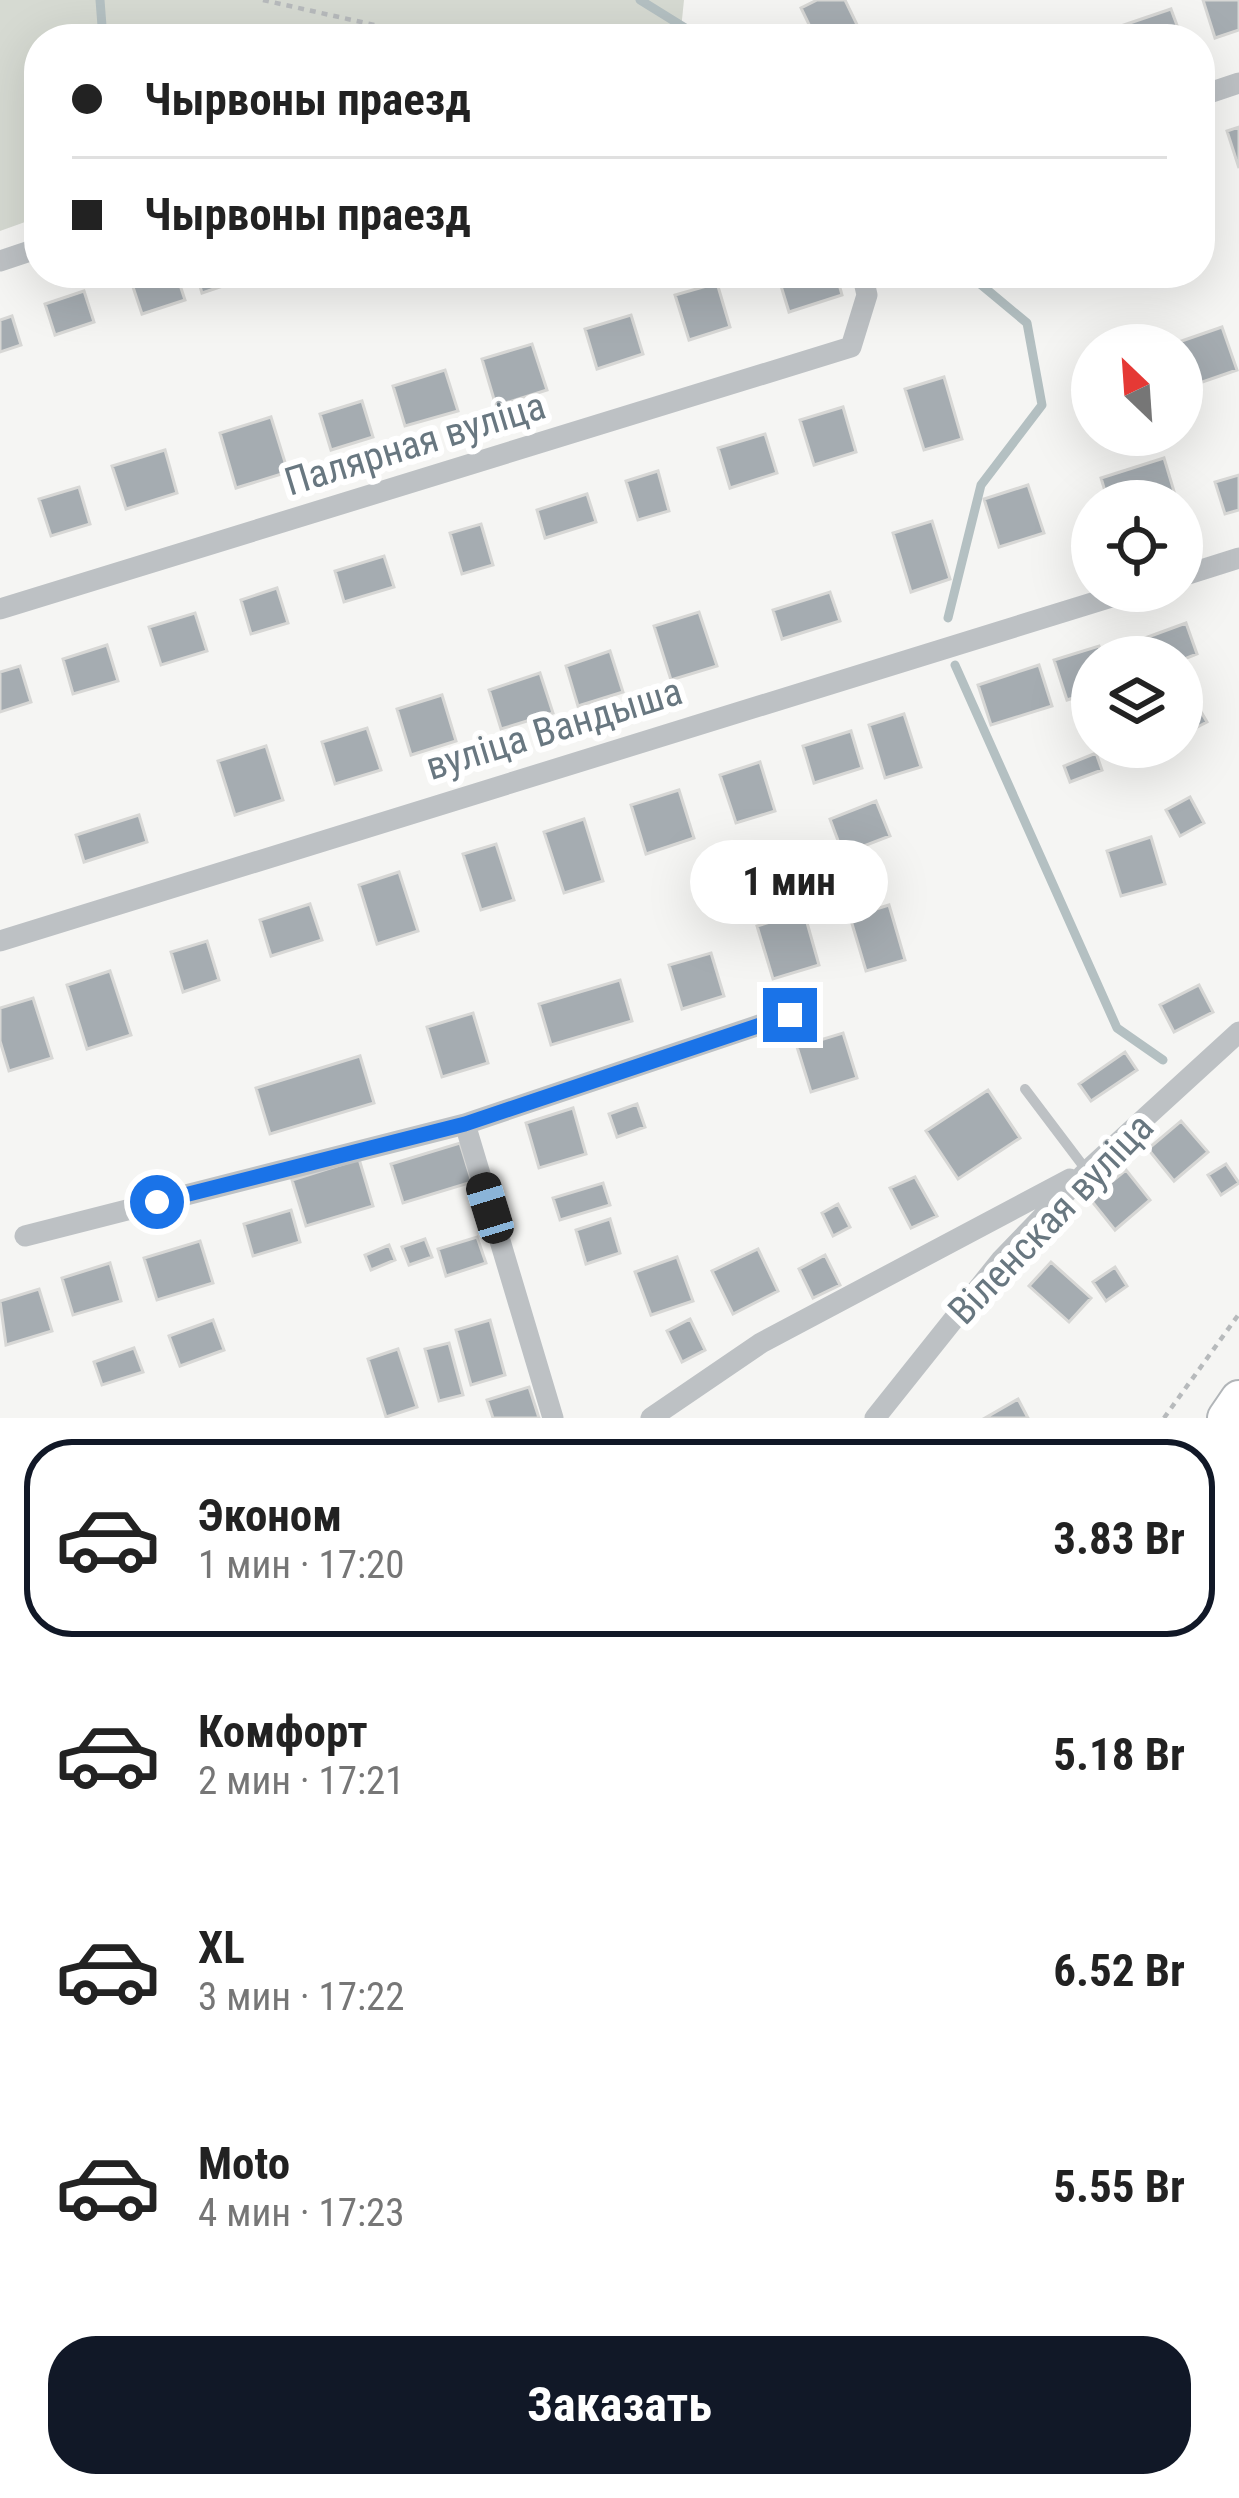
<!DOCTYPE html>
<html lang="ru">
<meta charset="utf-8">
<style>
:root{--surface:#fff;--page:#f2f2f2;--text:#222;--muted:#767676;--line:#e0e0e0;--accent:#111827}
body{margin:0;font-family:"Roboto Condensed",sans-serif;background:var(--page);color:var(--text);height:100vh;display:flex;flex-direction:column;font-size:45px;white-space:nowrap}
*{box-sizing:border-box;margin:0}
p{font-size:39px;color:var(--muted)}
.icon{flex:none;width:66px;height:66px;fill:none;stroke:currentColor;stroke-width:2;stroke-linecap:round;stroke-linejoin:round}
.map{position:relative;height:1418px;overflow:hidden}
.details{display:flex;flex-direction:column;background:var(--surface);flex:1}
.details>*{flex:none}
.hud{position:absolute;left:24px;top:24px;width:1191px;height:264px;border-radius:48px;box-shadow:0 12px 48px #0002;display:grid;align-content:center;height:264px;padding:0 48px;background:var(--surface)}
.needle{width:78px;rotate:335deg}
.controls{position:absolute;left:1071px;top:324px;display:grid;gap:24px}
.controls a{display:grid;place-items:center;width:132px;height:132px;border-radius:50%;background:var(--surface);box-shadow:0 12px 48px #0002;font-size:60px}
.end{position:absolute;width:54px;height:54px;margin:-27px;border:15px solid #1a73e8;background:#fff;box-shadow:0 0 0 6px #fff}
.from{border-radius:50%}
.bubble{position:absolute;height:84px;border-radius:42px;background:var(--surface);box-shadow:0 12px 48px #0002;font-size:39px;font-weight:700;line-height:84px;text-align:center}
.car{position:absolute;width:36px;height:72px;margin:-36px -18px;border-radius:15px;box-shadow:0 0 9px 3px #0007;background:linear-gradient(#222 24%,#8ab4d8 0 40%,#222 0 76%,#8ab4d8 0 86%,#222 0)}
.hud b{display:flex;align-items:center;gap:42px;height:114px;font-size:45px}
.hud b+b{border-top:3px solid var(--line)}
.hud i{width:30px;height:30px;background:var(--text)}
ul{padding:21px 0 0;list-style:none}
li{display:flex;align-items:center;gap:36px;height:198px;margin:0 24px 18px;padding:0 24px;border:6px solid transparent;border-radius:48px}
li div{flex:1}
li b{display:block;font-size:45px}
li em{font-style:normal;font-weight:700}
li.current{border-color:var(--accent)}
li>.icon{width:108px;height:108px;stroke-width:1.5}
.primary-button{display:flex;gap:24px;margin-top:auto;padding:24px 48px}
.primary-button a{flex:1;height:138px;border-radius:48px;background:var(--accent);color:#fff;font-size:48px;font-weight:700;line-height:138px;text-align:center}
.map>svg:first-child{display:block}
.green{fill:#d6dad2}
.lines{fill:none;stroke-linecap:round;stroke-linejoin:round}
.stream{stroke:#b4c0c2;stroke-width:9}
.building{fill:#a5acb1;stroke:#d7d7d5;stroke-width:3}
.primary-casing{stroke:#b1b5b8;stroke-width:40}
.path{stroke:#b7babc;stroke-width:4.5;stroke-dasharray:6 6;stroke-linecap:butt}
.lane{stroke:#bdc1c4;stroke-width:10}
.street{stroke:#bdc1c4;stroke-width:21}
.primary{stroke:#fff;stroke-width:36}
.route{stroke:#1a73e8;stroke-width:15}
.labels{text-anchor:middle;dominant-baseline:central;stroke-width:12;stroke-linejoin:round;paint-order:stroke}
.street-label{font-size:39px;fill:#687780;stroke:#fff}
</style>
<div class="map">
<svg width="1239" height="1418" viewBox="0 0 1239 1418">
<rect width="100%" height="100%" fill="#f5f5f3"/>
<path class="green" d="M 0,0 L 684,0 L 680,39 L 39,39 L 39,217 L 0,231 Z"/>
<g class="lines">
<path class="stream" d="M 100,0 L 103,39
M 640,0 L 703,39
M 948,618 L 981,485 L 1042,405 L 1027,323 L 967,273
M 955,665 L 1117,1028 L 1163,1060"/>
</g>
<path class="building" d="M 817,0 L 845,0 L 864,39 L 816,39 L 801,8 Z
M 1203,0 L 1239,0 L 1239,30 L 1215,38 Z
M 1171,9 L 1182,39 L 1115,39 L 1112,29 Z
M 1239,127 L 1239,168 L 1227,131 Z
M 176,273 L 185,300 L 142,314 L 129,275 Z
M 196,273 L 255,273 L 256,275 L 202,293 Z
M 777,273 L 836,273 L 842,295 L 789,312 Z
M 717,283 L 730,327 L 689,340 L 675,295 Z
M 84,291 L 94,322 L 55,335 L 45,304 Z
M 631,315 L 643,354 L 597,369 L 585,329 Z
M 12,316 L 21,345 L 0,352 L 0,320 Z
M 1222,327 L 1237,370 L 1188,387 L 1182,345 L 1173,344 Z
M 532,344 L 547,390 L 496,406 L 482,359 Z
M 445,370 L 458,411 L 405,426 L 393,386 Z
M 944,377 L 962,439 L 924,450 L 905,389 Z
M 362,401 L 373,437 L 331,450 L 320,414 Z
M 843,407 L 856,452 L 814,465 L 800,420 Z
M 271,417 L 288,472 L 236,488 L 220,433 Z
M 765,434 L 777,473 L 730,488 L 718,448 Z
M 165,450 L 177,493 L 126,509 L 112,466 Z
M 1164,458 L 1176,498 L 1108,501 L 1101,478 Z
M 658,471 L 669,511 L 638,520 L 626,481 Z
M 1239,475 L 1239,510 L 1225,514 L 1215,482 Z
M 1028,485 L 1044,533 L 999,547 L 984,499 Z
M 79,487 L 90,524 L 51,536 L 39,499 Z
M 587,494 L 596,522 L 545,538 L 537,510 Z
M 932,521 L 950,579 L 911,592 L 893,533 Z
M 481,524 L 493,565 L 462,574 L 450,533 Z
M 384,556 L 394,587 L 344,602 L 335,571 Z
M 277,588 L 288,623 L 251,634 L 241,600 Z
M 830,592 L 840,621 L 782,639 L 773,610 Z
M 699,612 L 717,666 L 671,680 L 654,626 Z
M 195,613 L 207,651 L 161,665 L 149,627 Z
M 1186,623 L 1197,654 L 1182,660 L 1143,657 L 1137,641 Z
M 107,645 L 118,681 L 73,694 L 63,659 Z
M 1099,646 L 1103,657 L 1092,657 L 1092,692 L 1067,700 L 1054,660 Z
M 610,651 L 623,692 L 578,706 L 566,666 Z
M 1039,665 L 1052,706 L 991,725 L 978,685 Z
M 20,666 L 31,702 L 0,712 L 0,672 Z
M 540,673 L 553,713 L 501,729 L 489,690 Z
M 442,695 L 456,741 L 411,755 L 397,709 Z
M 1197,705 L 1207,722 L 1182,735 L 1182,713 Z
M 904,714 L 921,767 L 885,778 L 869,725 Z
M 367,728 L 381,770 L 335,784 L 322,742 Z
M 851,731 L 862,768 L 814,783 L 803,746 Z
M 266,746 L 283,800 L 235,815 L 218,761 Z
M 1096,753 L 1102,770 L 1070,782 L 1064,766 Z
M 760,762 L 775,811 L 736,823 L 720,775 Z
M 679,790 L 694,838 L 646,854 L 631,805 Z
M 1190,797 L 1204,823 L 1180,836 L 1166,810 Z
M 876,801 L 890,836 L 843,854 L 830,819 Z
M 139,815 L 147,842 L 84,862 L 76,835 Z
M 584,819 L 603,881 L 564,893 L 544,832 Z
M 1151,837 L 1165,884 L 1121,896 L 1107,851 Z
M 496,844 L 514,900 L 481,910 L 463,854 Z
M 399,872 L 418,931 L 377,944 L 359,885 Z
M 310,904 L 322,940 L 271,956 L 260,920 Z
M 889,905 L 905,960 L 866,971 L 850,917 Z
M 804,912 L 819,965 L 773,979 L 757,926 Z
M 207,941 L 219,980 L 183,992 L 171,952 Z
M 711,953 L 724,996 L 682,1009 L 669,965 Z
M 110,971 L 131,1035 L 87,1049 L 67,985 Z
M 620,980 L 632,1021 L 551,1045 L 539,1004 Z
M 1199,985 L 1213,1012 L 1174,1032 L 1160,1005 Z
M 33,998 L 52,1058 L 9,1071 L 0,1041 L 0,1008 Z
M 473,1013 L 488,1063 L 442,1077 L 427,1027 Z
M 843,1033 L 857,1078 L 811,1092 L 797,1047 Z
M 1125,1052 L 1137,1070 L 1091,1101 L 1079,1084 Z
M 360,1056 L 374,1103 L 270,1134 L 256,1088 Z
M 988,1090 L 1020,1138 L 958,1179 L 926,1131 Z
M 637,1104 L 645,1127 L 617,1137 L 609,1114 Z
M 573,1108 L 586,1154 L 539,1168 L 526,1123 Z
M 1181,1121 L 1208,1152 L 1174,1181 L 1148,1149 Z
M 460,1143 L 472,1182 L 403,1203 L 391,1164 Z
M 359,1159 L 373,1206 L 306,1226 L 292,1180 Z
M 1226,1164 L 1239,1183 L 1221,1195 L 1208,1175 Z
M 1126,1170 L 1150,1200 L 1115,1230 L 1090,1199 Z
M 915,1177 L 937,1216 L 911,1228 L 890,1188 Z
M 603,1183 L 610,1205 L 560,1220 L 553,1198 Z
M 838,1204 L 850,1227 L 833,1236 L 822,1213 Z
M 291,1210 L 300,1242 L 253,1256 L 244,1224 Z
M 610,1219 L 620,1253 L 586,1264 L 576,1230 Z
M 477,1237 L 486,1263 L 446,1276 L 438,1249 Z
M 425,1239 L 432,1257 L 409,1265 L 402,1247 Z
M 200,1241 L 213,1283 L 157,1300 L 144,1258 Z
M 389,1245 L 395,1260 L 371,1270 L 365,1255 Z
M 758,1249 L 778,1291 L 733,1314 L 712,1271 Z
M 825,1255 L 840,1285 L 813,1298 L 799,1269 Z
M 677,1257 L 693,1301 L 651,1315 L 635,1272 Z
M 1051,1262 L 1091,1298 L 1069,1322 L 1029,1286 Z
M 110,1263 L 121,1301 L 73,1315 L 62,1278 Z
M 1115,1267 L 1127,1286 L 1106,1301 L 1093,1282 Z
M 39,1289 L 52,1331 L 6,1345 L 0,1301 Z
M 690,1319 L 705,1350 L 682,1362 L 667,1331 Z
M 213,1320 L 224,1350 L 180,1366 L 169,1336 Z
M 490,1320 L 505,1375 L 471,1385 L 456,1330 Z
M 449,1343 L 463,1395 L 439,1401 L 425,1349 Z
M 134,1348 L 143,1372 L 102,1385 L 94,1362 Z
M 398,1349 L 417,1407 L 386,1417 L 368,1359 Z
M 529,1387 L 539,1418 L 493,1418 L 487,1400 Z
M 1018,1399 L 1028,1418 L 985,1418 Z"/>
<g class="lines">
<defs>
<path id="primary" d="M 1226,1418 L 1239,1399"/>
</defs>
<use href="#primary" class="primary-casing"/>
<path class="path" d="M 263,0 L 437,39
M 1164,1418 L 1239,1314"/>
<path class="lane" d="M 1025,1089 L 1087,1171"/>
<path class="street" d="M 1200,96 L 1239,83
M 0,261 L 39,248
M 1182,576 L 1239,558
M 0,609 L 851,347 L 867,295 L 862,273
M 0,941 L 1131,591
M 465,1124 L 553,1418
M 25,1236 L 465,1124 L 789,1015
M 651,1418 L 761,1343 L 1070,1179
M 875,1418 L 1001,1260 L 1087,1171 L 1239,1032"/>
<use href="#primary" class="primary"/>
</g>
<g class="lines">
<path class="route" d="M 157,1202 L 465,1124 L 790,1015"/>
</g>
<g class="labels">
<g class="street-label">
<text transform="translate(415 444) rotate(-17)">Палярная вуліца</text>
<text transform="translate(554 729) rotate(-17)">вуліца Вандыша</text>
<text transform="translate(1051 1219) rotate(-46)">Віленская вуліца</text>
</g>
</g>
</svg>
<div class="controls">
<a><svg class="needle" viewBox="-14 -14 28 28"><path d="M0-13l5 13h-10z" fill="#e53935"/><path d="M0 13l5-13h-10z" fill="#767676"/></svg></a>
<a><svg class="icon" aria-label="locate" viewBox="0 0 24 24"><circle cx="12" cy="12" r="6"/><path d="M12 2v4M12 18v4M2 12h4M18 12h4"/></svg></a>
<a><svg class="icon" aria-label="layers" viewBox="0 0 24 24"><path d="M12 4l9 5-9 5-9-5zM3 14l9 5 9-5"/></svg></a>
</div>
<i class="end from" style="left:157px;top:1202px"></i>
<i class="end" style="left:790px;top:1015px"></i>
<div class="bubble" style="left:690px;top:840px;width:198px">1 мин</div>
<i class="car" style="left:490px;top:1208px;rotate:343deg"></i>
<div class="hud">
<b><i class="from"></i>Чырвоны праезд</b>
<b><i></i>Чырвоны праезд</b>
</div>
</div>
<section class="details">
<ul>
<li class="current"><svg class="icon" aria-label="car" viewBox="0 0 24 24"><path d="M5 17H2v-5l4-1 3-4h7l3 4 3 1v5h-3M9 17h6M6 11h13"/><circle cx="7" cy="17" r="2"/><circle cx="17" cy="17" r="2"/></svg><div><b>Эконом</b><p>1 мин · 17:20</p></div><em>3.83 Br</em></li>
<li><svg class="icon" aria-label="car" viewBox="0 0 24 24"><path d="M5 17H2v-5l4-1 3-4h7l3 4 3 1v5h-3M9 17h6M6 11h13"/><circle cx="7" cy="17" r="2"/><circle cx="17" cy="17" r="2"/></svg><div><b>Комфорт</b><p>2 мин · 17:21</p></div><em>5.18 Br</em></li>
<li><svg class="icon" aria-label="car" viewBox="0 0 24 24"><path d="M5 17H2v-5l4-1 3-4h7l3 4 3 1v5h-3M9 17h6M6 11h13"/><circle cx="7" cy="17" r="2"/><circle cx="17" cy="17" r="2"/></svg><div><b>XL</b><p>3 мин · 17:22</p></div><em>6.52 Br</em></li>
<li><svg class="icon" aria-label="car" viewBox="0 0 24 24"><path d="M5 17H2v-5l4-1 3-4h7l3 4 3 1v5h-3M9 17h6M6 11h13"/><circle cx="7" cy="17" r="2"/><circle cx="17" cy="17" r="2"/></svg><div><b>Moto</b><p>4 мин · 17:23</p></div><em>5.55 Br</em></li>
</ul>
<div class="primary-button"><a>Заказать</a></div>
</section>
